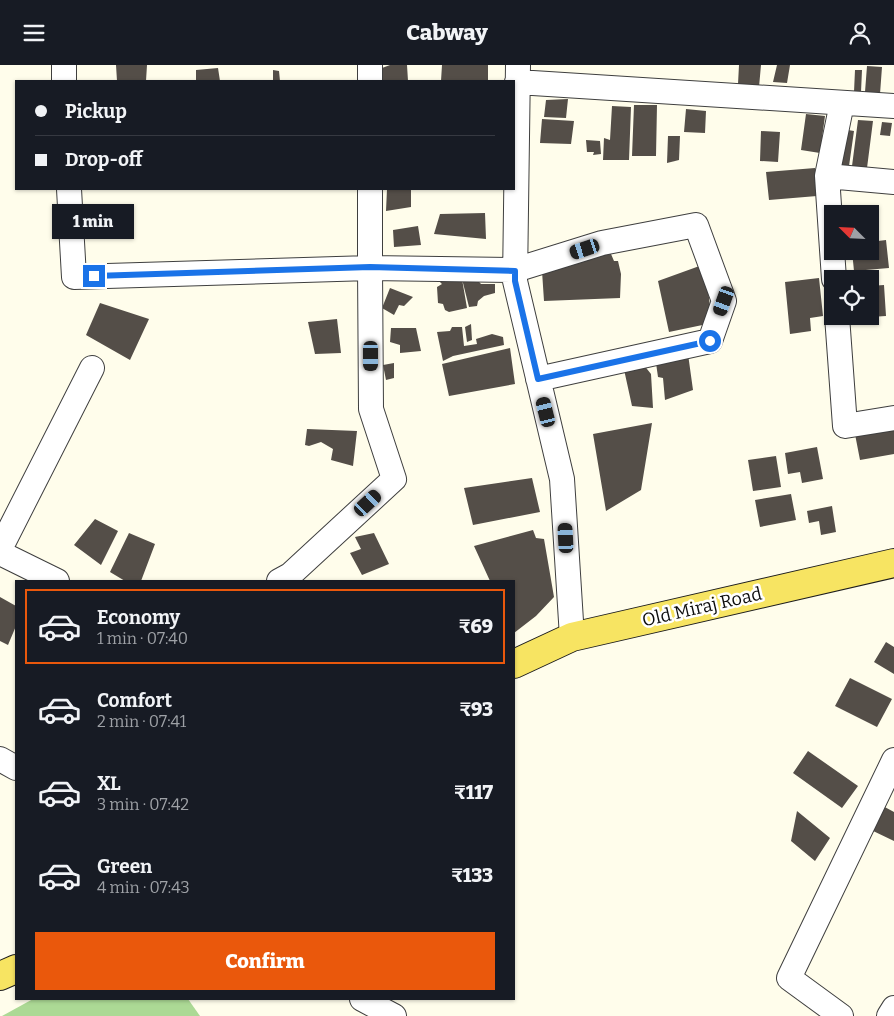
<!DOCTYPE html>
<meta charset="utf-8">
<style>
:root{--surface:#171b24;--page:#242831;--text:#f1f3f6;--muted:#9ea1a6;--line:#363941;--accent:#ea580c}
body{margin:0;font-family:Bitter,serif;background:var(--page);color:var(--text);height:100vh;display:flex;flex-direction:column;font-size:19px;white-space:nowrap}
*{box-sizing:border-box;margin:0}
p{font-size:16px;color:var(--muted)}
.icon{flex:none;width:28px;height:28px;fill:none;stroke:currentColor;stroke-width:2;stroke-linecap:round;stroke-linejoin:round}
.map{position:relative;flex:1;overflow:hidden}
.side{position:absolute;left:15px;top:515px;width:500px;height:420px;display:flex;flex-direction:column;background:var(--surface);border-radius:0px;box-shadow:0 1px 4px #0004}
.side>*{flex:none}
.hud{position:absolute;left:15px;top:15px;width:500px;height:110px;border-radius:0px;box-shadow:0 1px 4px #0004;display:grid;align-content:center;height:110px;padding:0 20px;background:var(--surface)}
.needle{width:32px;rotate:294deg}
.controls{position:absolute;left:824px;top:140px;display:grid;gap:10px}
.controls a{display:grid;place-items:center;width:55px;height:55px;border-radius:0px;background:var(--surface);box-shadow:0 1px 4px #0004;font-size:25px}
.end{position:absolute;width:22px;height:22px;margin:-11px;border:6px solid #1a73e8;background:#fff;box-shadow:0 0 0 2px #fff}
.from{border-radius:50%}
.bubble{position:absolute;height:35px;border-radius:0px;background:var(--surface);box-shadow:0 1px 4px #0004;font-size:16px;font-weight:800;line-height:35px;text-align:center}
.car{position:absolute;width:15px;height:30px;margin:-15px -8px;border-radius:6px;box-shadow:0 0 4px 1px #0007;background:linear-gradient(#222 24%,#8ab4d8 0 40%,#222 0 76%,#8ab4d8 0 86%,#222 0)}
.hud b{display:flex;align-items:center;gap:18px;height:48px;font-size:19px}
.hud b+b{border-top:1px solid var(--line)}
.hud i{width:12px;height:12px;background:var(--text)}
ul{padding:9px 0 0;list-style:none}
li{display:flex;align-items:center;gap:15px;height:75px;margin:0 10px 8px;padding:0 10px;border:2px solid transparent;border-radius:0px}
li div{flex:1}
li b{display:block;font-size:19px}
li em{font-style:normal;font-weight:800}
li.active{border-color:var(--accent)}
li>.icon{width:45px;height:45px;stroke-width:1.5}
.cta{display:flex;gap:10px;margin-top:auto;padding:10px 20px}
.cta a{flex:1;height:58px;border-radius:0px;background:var(--accent);color:#fff;font-size:20px;font-weight:800;line-height:58px;text-align:center}
header{display:flex;justify-content:space-between;align-items:center;height:65px;padding:0 20px;background:var(--surface);font-size:22px;font-weight:800}
.map>svg:first-child{display:block}
.forest{fill:#acd995}
.building{fill:#544e48}
.lines{fill:none;stroke-linecap:round;stroke-linejoin:round}
.minor-casing{stroke:#3f3f3f;stroke-width:26}
.major-casing{stroke:#1d1d1d;stroke-width:30}
.minor{stroke:#fff;stroke-width:24}
.major{stroke:#f7e462;stroke-width:28}
.route{stroke:#1a73e8;stroke-width:6}
.labels{text-anchor:middle;dominant-baseline:central;stroke-width:5;stroke-linejoin:round;paint-order:stroke}
.street-label{font-size:18px;fill:#0c0c0c;stroke:#fff}
</style>
<header><svg class="icon" aria-label="menu" viewBox="0 0 24 24"><path d="M4 6h16M4 12h16M4 18h16"/></svg>Cabway<svg class="icon" aria-label="person" viewBox="0 0 24 24"><circle cx="12" cy="8" r="4"/><path d="M4 21q1-7 8-7t8 7"/></svg></header>
<div class="map">
<svg width="894" height="951" viewBox="0 0 894 951">
<rect width="100%" height="100%" fill="#fffdeb"/>
<path class="forest" d="M 33,934 L 188,934 L 200,951 L 2,951 Z"/>
<path class="building" d="M 116,0 L 147,0 L 146,16 L 117,16 Z
M 390,0 L 407,0 L 408,16 L 383,16 L 382,3 Z
M 442,0 L 488,0 L 488,16 L 441,16 Z
M 739,0 L 761,0 L 759,22 L 738,19 Z
M 777,0 L 790,0 L 787,18 L 773,17 Z
M 867,1 L 882,2 L 880,29 L 865,27 Z
M 218,3 L 220,16 L 196,16 L 196,5 Z
M 273,5 L 279,6 L 280,16 L 273,16 Z
M 855,5 L 862,5 L 861,27 L 854,27 Z
M 568,34 L 566,53 L 544,52 L 546,35 Z
M 634,40 L 657,40 L 656,91 L 632,91 Z
M 612,41 L 631,42 L 629,95 L 603,95 L 604,73 L 610,75 Z
M 686,44 L 706,46 L 705,68 L 684,67 Z
M 806,49 L 825,51 L 820,88 L 801,85 Z
M 542,54 L 574,56 L 571,79 L 540,78 Z
M 858,55 L 873,56 L 867,103 L 852,101 Z
M 882,57 L 892,58 L 890,71 L 880,70 Z
M 842,64 L 854,66 L 849,101 L 837,100 Z
M 761,66 L 780,67 L 778,97 L 760,96 Z
M 668,71 L 680,71 L 679,95 L 667,98 Z
M 586,75 L 600,76 L 601,89 L 593,90 L 594,87 L 587,87 Z
M 815,103 L 817,131 L 769,135 L 766,107 Z
M 387,124 L 411,124 L 411,142 L 386,146 Z
M 485,148 L 486,174 L 434,169 L 440,149 Z
M 418,161 L 421,180 L 394,182 L 393,165 Z
M 886,175 L 889,203 L 854,206 L 852,186 L 870,186 L 870,177 Z
M 611,189 L 614,196 L 618,196 L 621,209 L 620,233 L 544,236 L 542,206 L 576,199 L 574,192 Z
M 705,199 L 712,258 L 669,267 L 658,216 Z
M 469,206 L 481,219 L 495,219 L 495,228 L 484,231 L 478,236 L 477,241 L 469,242 L 462,214 L 467,243 L 449,247 L 445,245 L 443,239 L 438,238 L 437,222 L 442,219 L 439,216 L 444,210 Z
M 819,213 L 823,251 L 810,253 L 811,266 L 790,269 L 785,217 Z
M 884,220 L 886,251 L 870,252 L 870,221 Z
M 390,223 L 413,232 L 404,241 L 399,240 L 394,250 L 382,243 Z
M 100,238 L 149,254 L 130,295 L 86,270 Z
M 337,254 L 341,288 L 315,289 L 308,257 Z
M 471,259 L 472,275 L 467,277 L 465,262 Z
M 452,262 L 462,262 L 464,281 L 477,279 L 476,274 L 492,269 L 503,272 L 504,280 L 453,291 L 443,296 L 437,267 L 450,266 Z
M 391,263 L 416,263 L 421,286 L 400,288 L 400,280 L 390,277 Z
M 510,283 L 515,319 L 449,331 L 442,299 Z
M 688,289 L 693,325 L 665,335 L 663,313 L 658,312 L 656,298 Z
M 394,298 L 394,313 L 386,315 L 383,300 Z
M 643,299 L 651,309 L 653,343 L 632,341 L 623,300 Z
M 894,357 L 894,389 L 860,395 L 854,364 Z
M 652,358 L 641,425 L 606,446 L 593,369 Z
M 307,364 L 357,366 L 353,401 L 331,395 L 333,384 L 321,377 L 309,381 L 305,380 Z
M 817,382 L 823,414 L 802,418 L 800,407 L 788,409 L 785,388 Z
M 776,391 L 781,422 L 753,426 L 748,395 Z
M 532,413 L 540,447 L 473,460 L 464,423 Z
M 791,429 L 796,455 L 760,462 L 755,435 Z
M 832,441 L 836,467 L 821,470 L 819,456 L 809,458 L 807,446 Z
M 95,454 L 118,466 L 101,500 L 74,480 Z
M 533,465 L 536,473 L 544,474 L 554,532 L 536,551 L 514,568 L 514,516 L 490,516 L 474,481 Z
M 129,468 L 155,479 L 141,516 L 125,516 L 110,507 Z
M 374,468 L 389,499 L 362,510 L 350,488 L 361,484 L 355,472 Z
M 0,532 L 16,541 L 16,561 L 8,580 L 0,576 Z
M 886,577 L 894,582 L 894,609 L 874,597 Z
M 850,613 L 892,634 L 877,662 L 835,641 Z
M 808,686 L 858,721 L 842,743 L 793,708 Z
M 881,740 L 894,747 L 894,776 L 869,764 Z
M 797,746 L 830,773 L 815,796 L 791,776 Z"/>
<g class="lines">
<defs>
<path id="minor" d="M 64,0 L 64,16
M 370,0 L 370,16
M 518,0 L 515,216 L 562,414 L 572,572
M 517,17 L 894,41
M 827,111 L 842,38
M 69,124 L 74,212 L 370,203 L 371,344 L 394,414 L 290,510 L 279,516
M 370,124 L 370,203 L 515,205 L 602,178 L 696,160 L 724,236 L 710,276 L 538,314
M 834,214 L 827,111 L 894,117
M 837,251 L 845,361 L 894,353
M 0,484 L 92,303
M 0,488 L 57,516
M 0,694 L 16,703
M 362,934 L 394,951
M 841,951 L 789,913 L 894,695
M 889,951 L 894,943"/>
<path id="major" d="M 514,599 L 572,572 L 894,498
M 0,911 L 16,904"/>
</defs>
<use href="#minor" class="minor-casing"/>
<use href="#major" class="major-casing"/>
<use href="#minor" class="minor"/>
<use href="#major" class="major"/>
</g>
<g class="lines">
<path class="route" d="M 94,211 L 370,202 L 515,206 L 515,216 L 538,314 L 710,276"/>
</g>
<g class="labels">
<g class="street-label">
<text transform="translate(702 542) rotate(-13)">Old Miraj Road</text>
</g>
</g>
</svg>
<div class="controls">
<a><svg class="needle" viewBox="-14 -14 28 28"><path d="M0-13l5 13h-10z" fill="#e53935"/><path d="M0 13l5-13h-10z" fill="#9ea1a6"/></svg></a>
<a><svg class="icon" aria-label="locate" viewBox="0 0 24 24"><circle cx="12" cy="12" r="6"/><path d="M12 2v4M12 18v4M2 12h4M18 12h4"/></svg></a>
</div>
<i class="end from" style="left:710px;top:276px"></i>
<i class="end" style="left:94px;top:211px"></i>
<div class="bubble" style="left:52px;top:139px;width:82px">1 min</div>
<i class="car" style="left:585px;top:184px;rotate:252deg"></i>
<i class="car" style="left:724px;top:236px;rotate:200deg"></i>
<i class="car" style="left:371px;top:291px;rotate:180deg"></i>
<i class="car" style="left:546px;top:347px;rotate:346deg"></i>
<i class="car" style="left:368px;top:438px;rotate:47deg"></i>
<i class="car" style="left:566px;top:473px;rotate:357deg"></i>
<div class="hud">
<b><i class="from"></i>Pickup</b>
<b><i></i>Drop-off</b>
</div>
<section class="side">
<ul>
<li class="active"><svg class="icon" aria-label="car" viewBox="0 0 24 24"><path d="M5 17H2v-5l4-1 3-4h7l3 4 3 1v5h-3M9 17h6M6 11h13"/><circle cx="7" cy="17" r="2"/><circle cx="17" cy="17" r="2"/></svg><div><b>Economy</b><p>1 min · 07:40</p></div><em>₹69</em></li>
<li><svg class="icon" aria-label="car" viewBox="0 0 24 24"><path d="M5 17H2v-5l4-1 3-4h7l3 4 3 1v5h-3M9 17h6M6 11h13"/><circle cx="7" cy="17" r="2"/><circle cx="17" cy="17" r="2"/></svg><div><b>Comfort</b><p>2 min · 07:41</p></div><em>₹93</em></li>
<li><svg class="icon" aria-label="car" viewBox="0 0 24 24"><path d="M5 17H2v-5l4-1 3-4h7l3 4 3 1v5h-3M9 17h6M6 11h13"/><circle cx="7" cy="17" r="2"/><circle cx="17" cy="17" r="2"/></svg><div><b>XL</b><p>3 min · 07:42</p></div><em>₹117</em></li>
<li><svg class="icon" aria-label="car" viewBox="0 0 24 24"><path d="M5 17H2v-5l4-1 3-4h7l3 4 3 1v5h-3M9 17h6M6 11h13"/><circle cx="7" cy="17" r="2"/><circle cx="17" cy="17" r="2"/></svg><div><b>Green</b><p>4 min · 07:43</p></div><em>₹133</em></li>
</ul>
<div class="cta"><a>Confirm</a></div>
</section>
</div>
